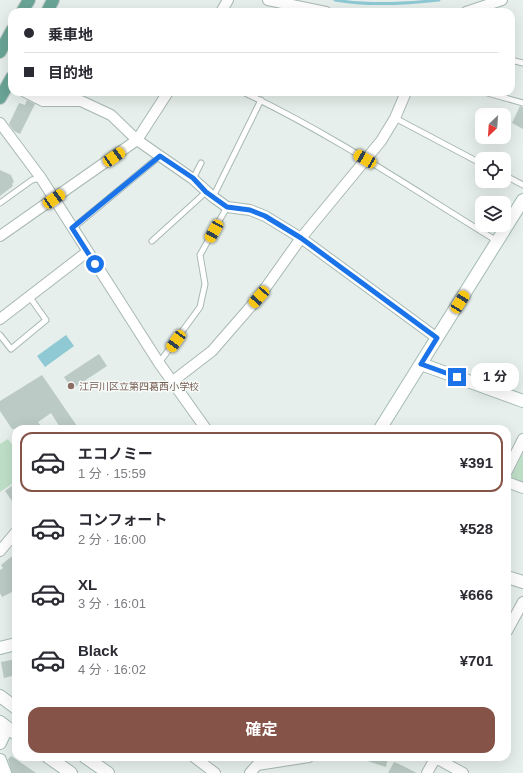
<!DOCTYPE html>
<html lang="ja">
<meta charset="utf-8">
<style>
:root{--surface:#fff;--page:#f7f7f7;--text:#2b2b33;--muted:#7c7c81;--line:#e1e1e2;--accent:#855347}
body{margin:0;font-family:Arial,"Noto Sans JP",sans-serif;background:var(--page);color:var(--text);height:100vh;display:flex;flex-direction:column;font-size:15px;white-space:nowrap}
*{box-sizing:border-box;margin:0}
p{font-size:13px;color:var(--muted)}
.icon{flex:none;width:22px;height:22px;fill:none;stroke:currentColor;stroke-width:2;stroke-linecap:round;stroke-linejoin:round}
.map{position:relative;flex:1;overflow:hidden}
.drawer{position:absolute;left:12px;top:425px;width:499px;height:336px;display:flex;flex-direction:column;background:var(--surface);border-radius:12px;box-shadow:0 4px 16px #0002}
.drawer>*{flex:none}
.hud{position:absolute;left:8px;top:8px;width:507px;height:88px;border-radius:12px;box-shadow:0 4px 16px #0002;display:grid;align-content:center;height:88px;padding:0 16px;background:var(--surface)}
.needle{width:26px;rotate:205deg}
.buttons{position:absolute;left:475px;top:108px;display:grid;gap:8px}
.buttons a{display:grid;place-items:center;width:36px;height:36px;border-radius:8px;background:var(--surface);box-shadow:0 4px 16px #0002;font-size:20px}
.end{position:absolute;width:18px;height:18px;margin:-9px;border:5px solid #1a73e8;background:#fff;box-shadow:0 0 0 2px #fff}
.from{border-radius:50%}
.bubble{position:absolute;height:28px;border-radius:12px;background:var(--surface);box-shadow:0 4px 16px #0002;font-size:13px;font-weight:700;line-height:28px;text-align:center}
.car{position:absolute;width:12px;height:24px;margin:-12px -6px;border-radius:5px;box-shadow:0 0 3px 1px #0007;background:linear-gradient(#f5c518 24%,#345 0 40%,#f5c518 0 76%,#345 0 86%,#f5c518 0)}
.hud b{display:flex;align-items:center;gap:14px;height:38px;font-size:15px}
.hud b+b{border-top:1px solid var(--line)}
.hud i{width:10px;height:10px;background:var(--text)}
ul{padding:7px 0 0;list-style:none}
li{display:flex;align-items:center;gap:12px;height:60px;margin:0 8px 6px;padding:0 8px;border:2px solid transparent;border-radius:12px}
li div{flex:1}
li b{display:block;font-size:15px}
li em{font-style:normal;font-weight:700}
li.on{border-color:var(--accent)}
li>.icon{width:36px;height:36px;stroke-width:1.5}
.button{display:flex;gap:8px;margin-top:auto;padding:8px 16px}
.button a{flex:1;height:46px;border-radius:12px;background:var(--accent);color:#fff;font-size:16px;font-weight:700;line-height:46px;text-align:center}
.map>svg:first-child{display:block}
.green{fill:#bfe0c8}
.water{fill:#8ec9d4}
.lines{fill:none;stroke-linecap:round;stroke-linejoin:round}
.stream{stroke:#8ec9d4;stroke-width:3}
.building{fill:#bbcac4}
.lane-casing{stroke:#a8b8b2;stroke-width:7}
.street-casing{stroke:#a8b8b2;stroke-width:12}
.secondary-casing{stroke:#a4bbb3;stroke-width:14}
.primary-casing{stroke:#c2cac8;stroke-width:14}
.lane{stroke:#fff;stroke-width:5}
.street{stroke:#fff;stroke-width:10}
.secondary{stroke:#fff;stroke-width:12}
.primary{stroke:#6aa596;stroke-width:12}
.route{stroke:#1a73e8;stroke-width:5}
.education-dot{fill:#8d6e63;stroke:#f7fbf9;stroke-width:1.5}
.labels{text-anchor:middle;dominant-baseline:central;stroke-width:3;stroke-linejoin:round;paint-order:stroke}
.education-label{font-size:10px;fill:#785e54;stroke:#f7fbf9;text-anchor:start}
</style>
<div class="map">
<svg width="523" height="773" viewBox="0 0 523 773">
<rect width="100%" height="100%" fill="#e6efeb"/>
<path class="green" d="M 8,439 L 16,450 L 16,481 L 0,492 L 0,444 Z
M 523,453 L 523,483 L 510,478 Z"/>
<path class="water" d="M 66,335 L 74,346 L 45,367 L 37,356 Z"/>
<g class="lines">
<path class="stream" d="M 335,0 C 369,6 404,4 439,0"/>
</g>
<path class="building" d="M 27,100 L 35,104 L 20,134 L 14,131 L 9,124 L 19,103 L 25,105 Z
M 520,106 L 523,107 L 523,129 L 512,123 Z
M 0,170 L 11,175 L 14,182 L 12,184 L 13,186 L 0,196 Z
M 99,354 L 107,366 L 72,389 L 64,377 Z
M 42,375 L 79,429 L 61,429 L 51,413 L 38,422 L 43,429 L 12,429 L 0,411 L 0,401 Z
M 16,483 L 16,507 L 5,491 Z
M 16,553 L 16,590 L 2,597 L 0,593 L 0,570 L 3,568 L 1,565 Z
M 16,659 L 16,675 L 4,678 L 1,662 Z
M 11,756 L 20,762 L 36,773 L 12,773 L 8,759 Z
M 362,757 L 388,757 L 386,767 L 361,759 Z
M 394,762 L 399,764 L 417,773 L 388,773 Z"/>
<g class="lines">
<defs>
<path id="lane" d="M 511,60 L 523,63
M 243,92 C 332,134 414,190 497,241
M 484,92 L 523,103
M 395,118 L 482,164
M 504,175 L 523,185
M 193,179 L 201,163
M 213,197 L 261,100
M 0,203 L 32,180 L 41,178
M 73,228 L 160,156
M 152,241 L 206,192
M 0,335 L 11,349 L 46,320 L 29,296
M 159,363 L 200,307 L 205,284 L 200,255 L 227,207"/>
<path id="street" d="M 268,0 L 326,12
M 221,12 L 228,0
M 466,12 L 502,0
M 25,92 L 43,101 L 81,101 L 111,115 L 137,140 L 193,179 L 213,197 L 227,207 L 250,210 L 265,216 L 301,238 L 437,338
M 0,123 L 41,178 L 159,363 L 206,429
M 0,236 L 137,140 L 168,92
M 0,319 L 87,252
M 173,381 L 212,351 L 259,297 L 301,238 L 381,141 L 395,118 L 406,92
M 507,471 L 523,439
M 507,482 L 523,488
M 0,551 L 16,532
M 507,631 L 523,602
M 194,757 L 215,773
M 434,757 L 463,773
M 250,773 L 257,765 L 309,757
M 427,773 L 436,757"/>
<path id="secondary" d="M 421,364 L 523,401
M 380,429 L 523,200
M 507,577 L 523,582
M 0,648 L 16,644
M 0,696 L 16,708
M 0,722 L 16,734
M 0,743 L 7,728
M 48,757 L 71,773
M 85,757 L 108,773
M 0,760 L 5,773"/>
<path id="primary" d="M 22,12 L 29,0
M 47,12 L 53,0
M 0,52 L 12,30
M 0,98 L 12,77"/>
</defs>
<use href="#lane" class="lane-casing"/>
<use href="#street" class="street-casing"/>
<use href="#secondary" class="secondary-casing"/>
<use href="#primary" class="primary-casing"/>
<use href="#lane" class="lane"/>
<use href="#street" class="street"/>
<use href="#secondary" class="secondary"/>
<use href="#primary" class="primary"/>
</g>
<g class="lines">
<path class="route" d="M 95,264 L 72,228 L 160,156 L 193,178 L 206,192 L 227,207 L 250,210 L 265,216 L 301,238 L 437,338 L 421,364 L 457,377"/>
</g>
<circle class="education-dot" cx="71" cy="386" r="4"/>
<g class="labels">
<g class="education-label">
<text x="79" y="386">江戸川区立第四葛西小学校</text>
</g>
</g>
</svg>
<div class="buttons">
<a><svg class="needle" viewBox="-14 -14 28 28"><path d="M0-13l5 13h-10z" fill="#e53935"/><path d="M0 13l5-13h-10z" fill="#7c7c81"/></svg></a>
<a><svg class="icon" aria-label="locate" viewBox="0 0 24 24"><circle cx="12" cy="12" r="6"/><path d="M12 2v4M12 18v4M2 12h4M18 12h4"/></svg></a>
<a><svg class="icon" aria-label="layers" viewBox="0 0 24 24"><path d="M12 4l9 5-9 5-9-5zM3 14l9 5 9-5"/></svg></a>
</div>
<i class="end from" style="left:95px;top:264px"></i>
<i class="end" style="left:457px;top:377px"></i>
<div class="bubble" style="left:471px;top:363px;width:48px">1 分</div>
<i class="car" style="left:114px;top:157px;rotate:55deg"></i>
<i class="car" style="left:365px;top:159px;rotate:300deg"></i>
<i class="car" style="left:54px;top:199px;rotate:55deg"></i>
<i class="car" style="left:214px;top:231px;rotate:209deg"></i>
<i class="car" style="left:259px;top:297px;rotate:221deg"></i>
<i class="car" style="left:460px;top:302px;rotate:32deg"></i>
<i class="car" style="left:176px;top:341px;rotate:216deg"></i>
<div class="hud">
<b><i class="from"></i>乗車地</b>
<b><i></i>目的地</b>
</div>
<section class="drawer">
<ul>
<li class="on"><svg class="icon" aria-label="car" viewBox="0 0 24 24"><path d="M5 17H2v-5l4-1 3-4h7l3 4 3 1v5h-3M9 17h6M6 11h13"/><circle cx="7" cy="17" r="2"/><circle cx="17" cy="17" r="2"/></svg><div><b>エコノミー</b><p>1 分 · 15:59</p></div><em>¥391</em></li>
<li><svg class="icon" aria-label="car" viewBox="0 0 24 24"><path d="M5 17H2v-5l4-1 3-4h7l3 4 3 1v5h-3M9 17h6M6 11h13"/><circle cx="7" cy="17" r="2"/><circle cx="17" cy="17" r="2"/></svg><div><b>コンフォート</b><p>2 分 · 16:00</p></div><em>¥528</em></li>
<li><svg class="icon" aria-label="car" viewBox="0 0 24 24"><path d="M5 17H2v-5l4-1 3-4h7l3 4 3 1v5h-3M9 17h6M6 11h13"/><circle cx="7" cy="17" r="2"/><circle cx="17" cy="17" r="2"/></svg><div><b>XL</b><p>3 分 · 16:01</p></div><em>¥666</em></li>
<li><svg class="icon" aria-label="car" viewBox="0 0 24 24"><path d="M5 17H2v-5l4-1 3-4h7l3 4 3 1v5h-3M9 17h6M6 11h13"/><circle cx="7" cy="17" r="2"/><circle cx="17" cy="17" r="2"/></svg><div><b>Black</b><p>4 分 · 16:02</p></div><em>¥701</em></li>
</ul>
<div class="button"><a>確定</a></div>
</section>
</div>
